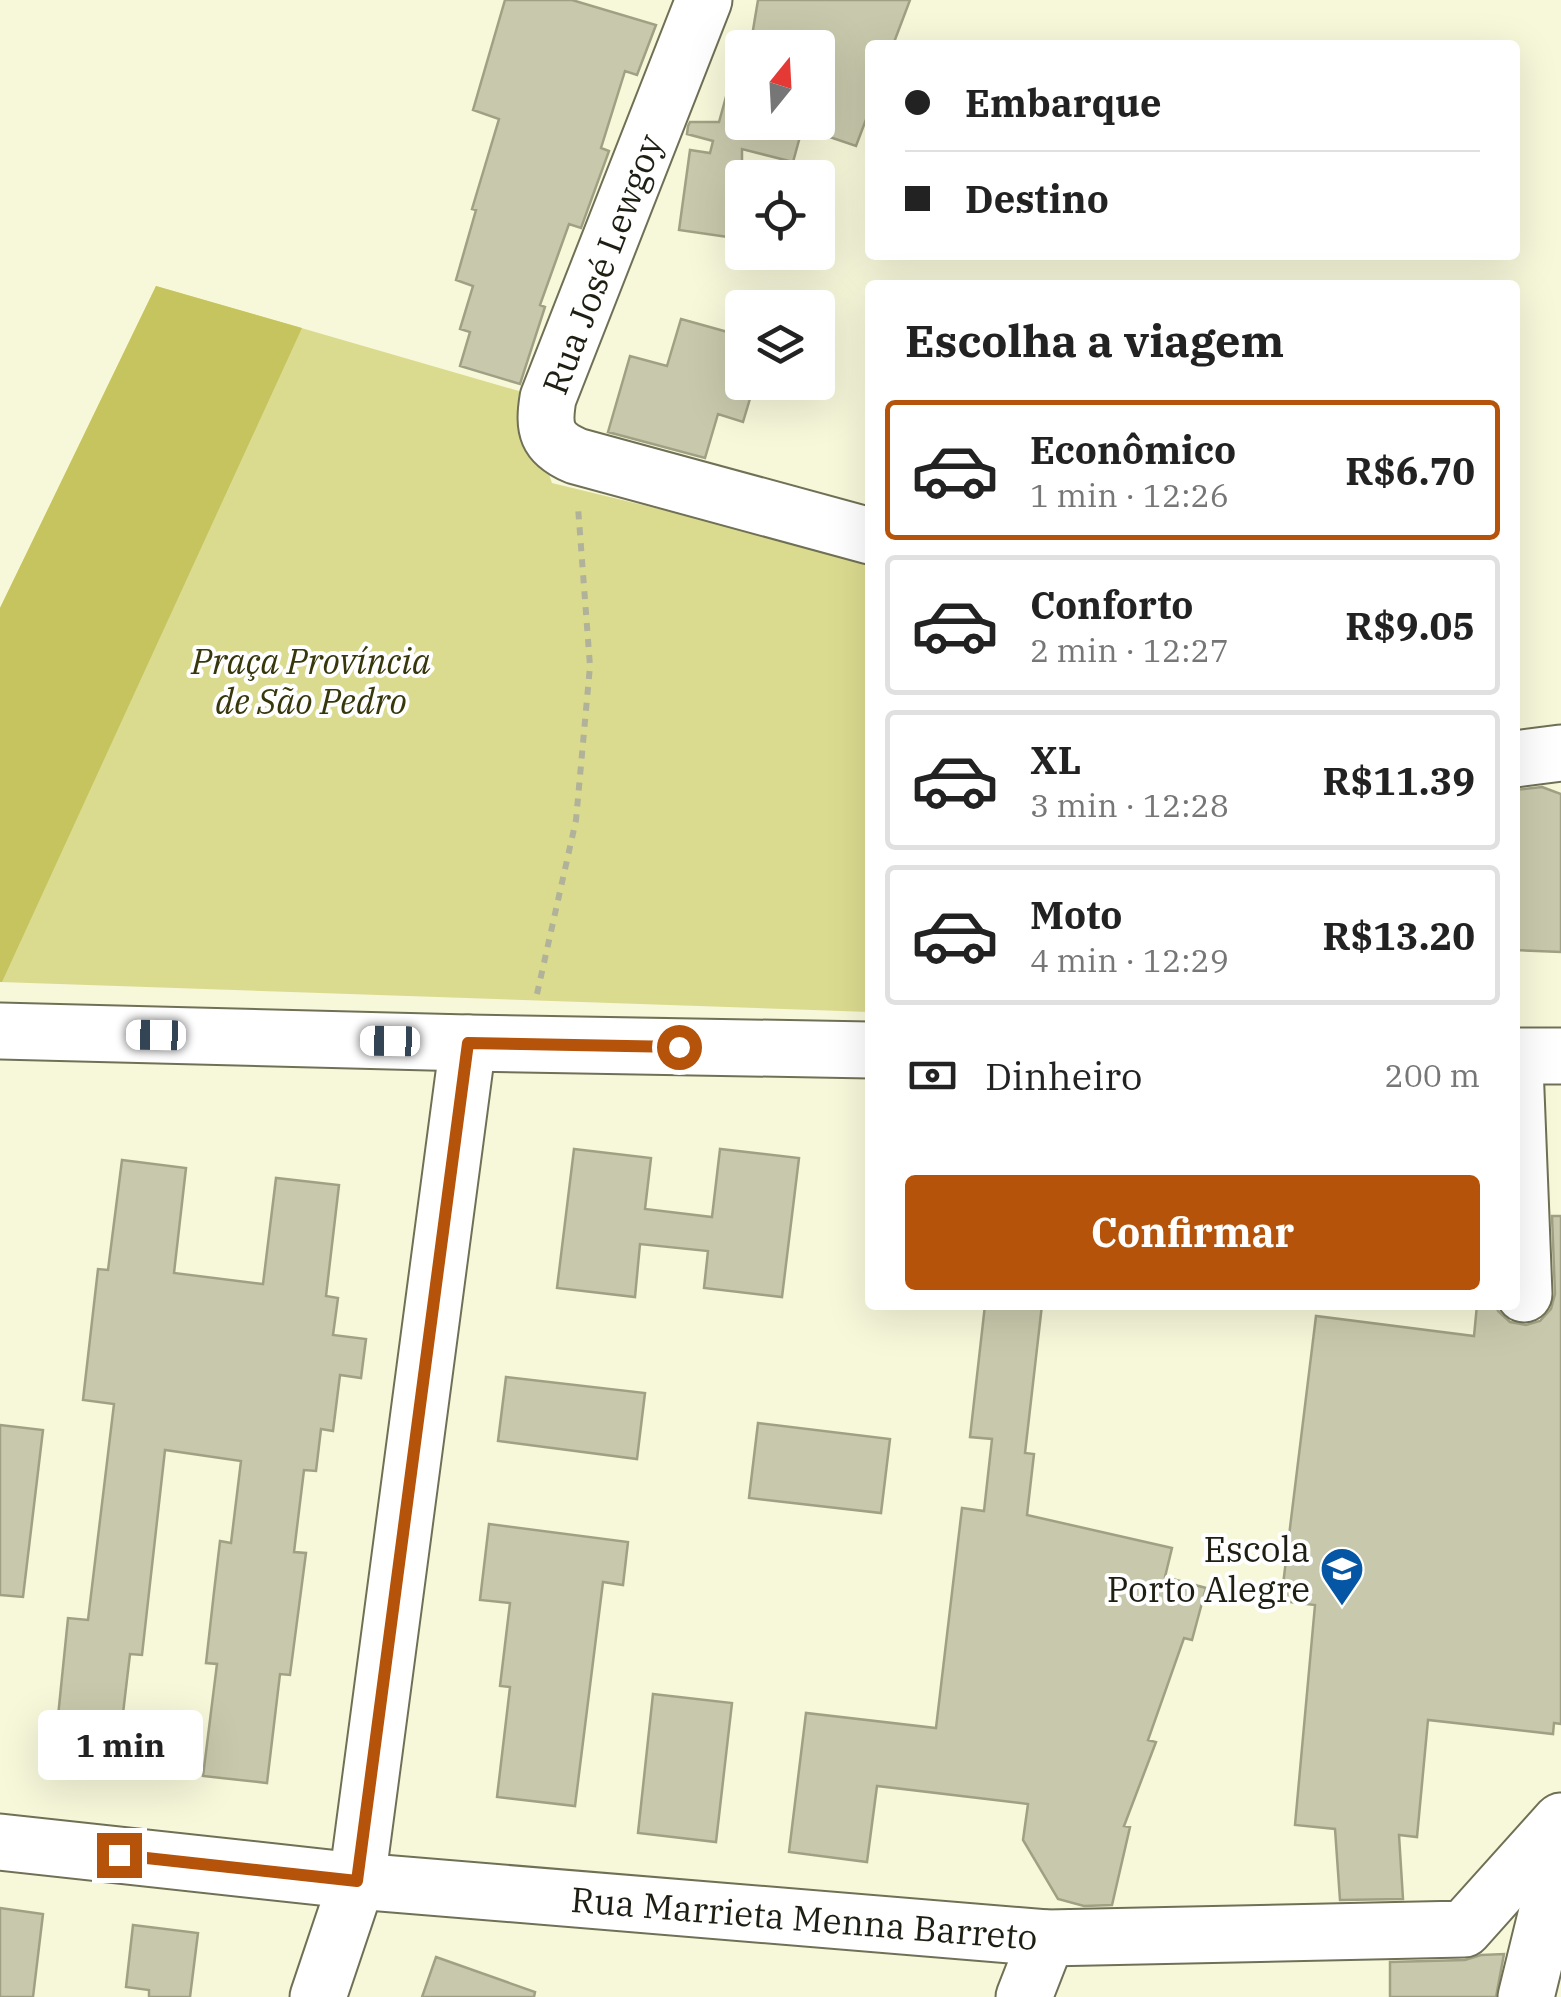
<!DOCTYPE html>
<html lang="pt">
<meta charset="utf-8">
<style>
:root{--surface:#fff;--page:#f6f6f6;--text:#222;--muted:#767676;--line:#e0e0e0;--accent:#b45309}
body{margin:0;font-family:"IBM Plex Serif",serif;background:var(--page);color:var(--text);height:100vh;display:flex;flex-direction:column;font-size:38px;white-space:nowrap}
*{box-sizing:border-box;margin:0}
p{font-size:32px;color:var(--muted)}
.icon{flex:none;width:55px;height:55px;fill:none;stroke:currentColor;stroke-width:2;stroke-linecap:round;stroke-linejoin:round}
.map{position:relative;flex:1;overflow:hidden}
.side{position:absolute;left:865px;top:280px;width:655px;height:1030px;display:flex;flex-direction:column;background:var(--surface);border-radius:10px;box-shadow:0 10px 40px #0002}
.side>*{flex:none}
.banner{position:absolute;left:865px;top:40px;width:655px;height:220px;border-radius:10px;box-shadow:0 10px 40px #0002;display:grid;align-content:center;height:220px;padding:0 40px;background:var(--surface)}
.needle{width:65px;rotate:18deg}
.tools{position:absolute;left:725px;top:30px;display:grid;gap:20px}
.tools a{display:grid;place-items:center;width:110px;height:110px;border-radius:10px;background:var(--surface);box-shadow:0 10px 40px #0002;font-size:50px}
.end{position:absolute;width:45px;height:45px;margin:-22px;border:12px solid #b45309;background:#fff;box-shadow:0 0 0 5px #fff}
.from{border-radius:50%}
.bubble{position:absolute;height:70px;border-radius:10px;background:var(--surface);box-shadow:0 10px 40px #0002;font-size:32px;font-weight:800;line-height:70px;text-align:center}
.car{position:absolute;width:30px;height:60px;margin:-30px -15px;border-radius:12px;box-shadow:0 0 8px 2px #0007;background:linear-gradient(#fff 24%,#345 0 40%,#fff 0 76%,#345 0 86%,#fff 0)}
.banner b{display:flex;align-items:center;gap:35px;height:95px;font-size:38px}
.banner b+b{border-top:2px solid var(--line)}
.banner i{width:25px;height:25px;background:var(--text)}
ul{padding:0;list-style:none}
li{display:flex;align-items:center;gap:30px;height:140px;margin:0 20px 15px;padding:0 20px;border:5px solid var(--line);border-radius:10px}
li div{flex:1}
li b{display:block;font-size:38px}
li em{font-style:normal;font-weight:800}
li.selected{border-color:var(--accent)}
li>.icon{width:90px;height:90px;stroke-width:1.5}
h2{padding:0 40px;font-size:45px;line-height:120px}
.pay{display:flex;align-items:center;gap:25px;height:110px;padding:0 40px;font-size:38px}
.pay p{margin-inline-start:auto}
.action{display:flex;gap:20px;margin-top:auto;padding:20px 40px}
.action a{flex:1;height:115px;border-radius:10px;background:var(--accent);color:#fff;font-size:40px;font-weight:800;line-height:115px;text-align:center}
.map>svg:first-child{display:block}
.green{fill:#dbdb90}
.forest{fill:#c6c45e}
.building{fill:#c8c9ac;stroke:#a0a084;stroke-width:2.5}
.lines{fill:none;stroke-linecap:round;stroke-linejoin:round}
.minor-casing{stroke:#707056;stroke-width:59}
.path{stroke:#b1b29a;stroke-width:6;stroke-dasharray:8 8;stroke-linecap:butt}
.minor{stroke:#fff;stroke-width:55}
.route{stroke:#b45309;stroke-width:12}
.labels{text-anchor:middle;dominant-baseline:central;stroke-width:8;stroke-linejoin:round;paint-order:stroke}
.street-label{font-size:35px;fill:#1e1e13;stroke:#fff}
.park-label{font-size:35px;font-style:italic;fill:#38370b;stroke:#fff}
.poi-label{font-size:35px;fill:#1e1e13;stroke:#fff;text-anchor:end}
</style>
<div class="map">
<svg width="1561" height="1997" viewBox="0 0 1561 1997">
<rect width="100%" height="100%" fill="#f7f8da"/>
<path class="green" d="M 156,286 L 519,391 L 552,483 L 870,560 L 870,1012 L 0,982 L 0,608 Z"/>
<path class="forest" d="M 156,286 L 302,328 L 2,982 L 0,982 L 0,608 Z"/>
<path class="building" d="M 505,0 L 572,0 L 656,25 L 637,75 L 625,71 L 601,148 L 609,151 L 581,228 L 569,224 L 540,305 L 545,307 L 520,384 L 460,366 L 470,332 L 460,329 L 473,286 L 456,280 L 476,210 L 472,209 L 499,119 L 473,110 Z
M 758,0 L 910,0 L 893,45 L 870,45 L 870,109 L 856,146 L 818,133 L 818,48 L 750,48 Z
M 732,75 L 742,76 L 742,122 L 804,122 L 793,162 L 742,149 L 742,239 L 679,230 L 690,150 L 710,153 L 713,141 L 687,134 L 688,126 L 690,122 L 719,122 Z
M 681,319 L 742,336 L 742,382 L 755,382 L 743,422 L 718,414 L 705,458 L 608,432 L 630,356 L 667,366 Z
M 1542,787 L 1561,794 L 1561,952 L 1515,950 L 1515,790 Z
M 574,1149 L 651,1158 L 645,1209 L 712,1217 L 720,1149 L 799,1158 L 782,1297 L 704,1288 L 708,1251 L 640,1244 L 635,1297 L 557,1288 Z
M 122,1160 L 186,1168 L 174,1273 L 263,1284 L 276,1178 L 339,1185 L 326,1296 L 338,1298 L 333,1335 L 366,1339 L 361,1378 L 340,1375 L 333,1431 L 321,1429 L 316,1471 L 304,1470 L 294,1552 L 306,1553 L 290,1675 L 280,1674 L 267,1783 L 203,1776 L 217,1664 L 206,1663 L 214,1592 L 220,1541 L 231,1543 L 241,1461 L 165,1450 L 142,1655 L 130,1654 L 117,1764 L 54,1756 L 68,1618 L 88,1620 L 114,1404 L 83,1400 L 98,1269 L 108,1270 Z
M 1552,1216 L 1561,1216 L 1561,1724 L 1554,1723 L 1553,1734 L 1428,1720 L 1417,1837 L 1399,1835 L 1403,1899 L 1340,1900 L 1335,1829 L 1295,1825 L 1315,1605 L 1281,1601 L 1316,1316 L 1474,1336 L 1477,1305 L 1496,1305 L 1498,1311 L 1510,1322 L 1526,1325 L 1540,1321 L 1551,1309 L 1555,1294 Z
M 985,1305 L 1042,1305 L 1025,1453 L 1034,1454 L 1027,1515 L 1172,1548 L 1165,1577 L 1206,1588 L 1192,1640 L 1184,1638 L 1148,1740 L 1156,1742 L 1124,1826 L 1130,1827 L 1112,1905 L 1084,1906 L 1058,1899 L 1023,1840 L 1028,1804 L 877,1786 L 867,1862 L 789,1852 L 806,1713 L 936,1728 L 962,1508 L 984,1511 L 992,1439 L 970,1437 Z
M 506,1377 L 645,1393 L 637,1459 L 498,1441 Z
M 758,1423 L 890,1439 L 881,1513 L 749,1498 Z
M 0,1425 L 43,1430 L 23,1597 L 0,1595 Z
M 489,1524 L 628,1542 L 623,1585 L 603,1582 L 575,1806 L 497,1797 L 510,1687 L 500,1686 L 510,1603 L 480,1600 Z
M 653,1694 L 732,1703 L 716,1842 L 638,1833 Z
M 0,1908 L 43,1914 L 33,1997 L 0,1997 Z
M 133,1925 L 198,1933 L 190,1997 L 149,1997 L 149,1990 L 126,1987 Z
M 1504,1954 L 1496,1997 L 1390,1997 L 1390,1962 L 1465,1960 L 1481,1955 Z
M 436,1957 L 535,1992 L 534,1997 L 422,1997 Z"/>
<g class="lines">
<defs>
<g id="minor">
<path d="M 704,0 L 548,398 C 543,429 546,443 576,456 L 870,536"/>
<path d="M 1515,759 L 1561,753"/>
<path d="M 0,1031 L 468,1043 L 870,1050"/>
<path d="M 1515,1056 L 1561,1056"/>
<path d="M 1515,1066 L 1524,1294"/>
<path id="s1" d="M 0,1842 L 357,1881 L 1047,1938 L 1464,1929 L 1561,1821"/>
<path d="M 318,1997 L 357,1881 L 468,1043"/>
<path d="M 1024,1997 L 1047,1938"/>
<path d="M 1526,1997 L 1561,1854"/>
</g>
</defs>
<use href="#minor" class="minor-casing"/>
<path class="path" d="M 537,994 L 576,820 L 590,666 L 578,507"/>
<use href="#minor" class="minor"/>
</g>
<g class="lines">
<path class="route" d="M 119,1855 L 357,1881 L 468,1043 L 679,1047"/>
</g>
<defs>
<symbol id="school-pin" viewBox="-11 -11 22 30"><path d="M0 17L-7.5 6A9.5 9.5 0 1 1 7.5 6Z" fill="#0556a4" stroke="#fff"/><path d="M0-5L7-2L0 1L-7-2ZM-4 1L0 2.5L4 1V4Q0 6-4 4Z" fill="#fff"/></symbol>
</defs>
<g fill-rule="evenodd">
<use href="#school-pin" x="1317" y="1544" width="50" height="68"/>
</g>
<g class="labels">
<g class="street-label">
<text transform="translate(602 264) rotate(-69)">Rua José Lewgoy</text>
<text stroke="none"><textPath href="#s1" startOffset="808">Rua Marrieta Menna Barreto</textPath></text>
</g>
<g class="park-label">
<text x="311" y="661">Praça Província<tspan x="311" dy="40">de São Pedro</tspan></text>
</g>
<g class="poi-label">
<text x="1310" y="1549">Escola<tspan x="1310" dy="40">Porto Alegre</tspan></text>
</g>
</g>
</svg>
<div class="tools">
<a><svg class="needle" viewBox="-14 -14 28 28"><path d="M0-13l5 13h-10z" fill="#e53935"/><path d="M0 13l5-13h-10z" fill="#767676"/></svg></a>
<a><svg class="icon" aria-label="locate" viewBox="0 0 24 24"><circle cx="12" cy="12" r="6"/><path d="M12 2v4M12 18v4M2 12h4M18 12h4"/></svg></a>
<a><svg class="icon" aria-label="layers" viewBox="0 0 24 24"><path d="M12 4l9 5-9 5-9-5zM3 14l9 5 9-5"/></svg></a>
</div>
<i class="end from" style="left:679px;top:1047px"></i>
<i class="end" style="left:119px;top:1855px"></i>
<div class="bubble" style="left:38px;top:1710px;width:165px">1 min</div>
<i class="car" style="left:156px;top:1035px;rotate:271deg"></i>
<i class="car" style="left:390px;top:1041px;rotate:271deg"></i>
<div class="banner">
<b><i class="from"></i>Embarque</b>
<b><i></i>Destino</b>
</div>
<section class="side">
<h2>Escolha a viagem</h2>
<ul>
<li class="selected"><svg class="icon" aria-label="car" viewBox="0 0 24 24"><path d="M5 17H2v-5l4-1 3-4h7l3 4 3 1v5h-3M9 17h6M6 11h13"/><circle cx="7" cy="17" r="2"/><circle cx="17" cy="17" r="2"/></svg><div><b>Econômico</b><p>1 min · 12:26</p></div><em>R$6.70</em></li>
<li><svg class="icon" aria-label="car" viewBox="0 0 24 24"><path d="M5 17H2v-5l4-1 3-4h7l3 4 3 1v5h-3M9 17h6M6 11h13"/><circle cx="7" cy="17" r="2"/><circle cx="17" cy="17" r="2"/></svg><div><b>Conforto</b><p>2 min · 12:27</p></div><em>R$9.05</em></li>
<li><svg class="icon" aria-label="car" viewBox="0 0 24 24"><path d="M5 17H2v-5l4-1 3-4h7l3 4 3 1v5h-3M9 17h6M6 11h13"/><circle cx="7" cy="17" r="2"/><circle cx="17" cy="17" r="2"/></svg><div><b>XL</b><p>3 min · 12:28</p></div><em>R$11.39</em></li>
<li><svg class="icon" aria-label="car" viewBox="0 0 24 24"><path d="M5 17H2v-5l4-1 3-4h7l3 4 3 1v5h-3M9 17h6M6 11h13"/><circle cx="7" cy="17" r="2"/><circle cx="17" cy="17" r="2"/></svg><div><b>Moto</b><p>4 min · 12:29</p></div><em>R$13.20</em></li>
</ul>
<div class="pay"><svg class="icon" aria-label="cash" viewBox="0 0 24 24"><path d="M3 7h18v10H3z"/><circle cx="12" cy="12" r="2"/></svg>Dinheiro<p>200 m</p></div>
<div class="action"><a>Confirmar</a></div>
</section>
</div>
